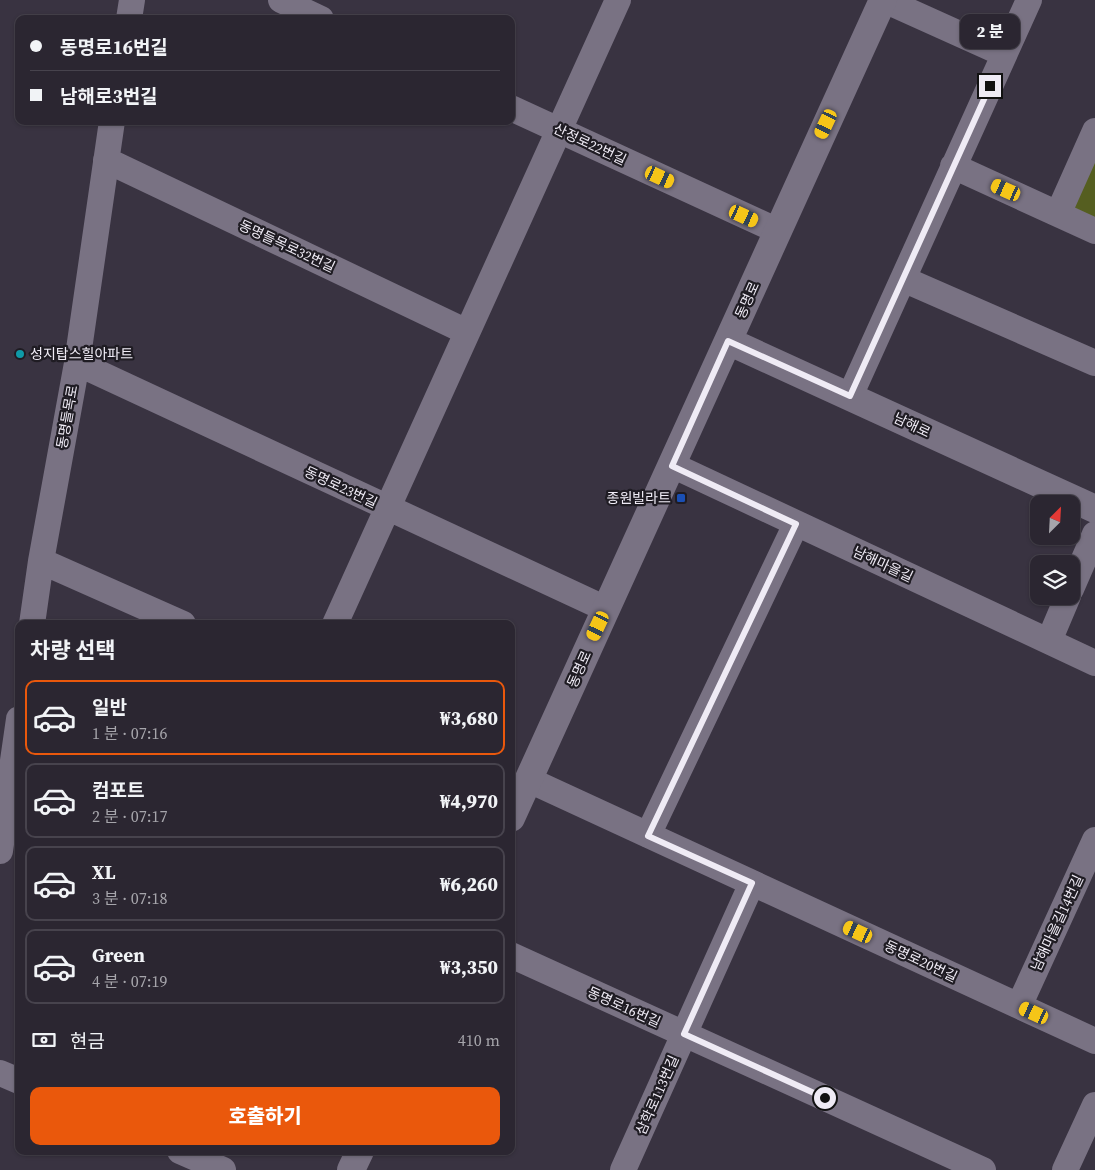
<!DOCTYPE html>
<html lang="ko">
<meta charset="utf-8">
<style>
:root{--surface:#2b2631;--page:#332e39;--text:#f1f3f6;--muted:#a6a5ab;--line:#47434d;--accent:#ea580c}
body{margin:0;font-family:"Source Serif 4","Noto Sans KR",serif;background:var(--page);color:var(--text);height:100vh;display:flex;flex-direction:column;font-size:19px;white-space:nowrap}
*{box-sizing:border-box;margin:0}
p{font-size:16px;color:var(--muted)}
.icon{flex:none;width:28px;height:28px;fill:none;stroke:currentColor;stroke-width:2;stroke-linecap:round;stroke-linejoin:round}
.map{position:relative;flex:1;overflow:hidden}
.side{position:absolute;left:15px;top:620px;width:500px;height:535px;display:flex;flex-direction:column;background:var(--surface);border-radius:10px;box-shadow:0 1px 4px #0004,0 0 0 1px var(--line)}
.side>*{flex:none}
.banner{position:absolute;left:15px;top:15px;width:500px;height:110px;border-radius:10px;box-shadow:0 1px 4px #0004,0 0 0 1px var(--line);display:grid;align-content:center;height:110px;padding:0 15px;background:var(--surface)}
.needle{width:32px;rotate:24deg}
.tools{position:absolute;left:1030px;top:495px;display:grid;gap:10px}
.tools a{display:grid;place-items:center;width:50px;height:50px;border-radius:10px;background:var(--surface);box-shadow:0 1px 4px #0004,0 0 0 1px var(--line);font-size:25px}
.end{position:absolute;width:22px;height:22px;margin:-11px;border:6px solid #efebf5;background:#111;box-shadow:0 0 0 2px #111}
.from{border-radius:50%}
.bubble{position:absolute;height:35px;border-radius:10px;background:var(--surface);box-shadow:0 1px 4px #0004,0 0 0 1px var(--line);font-size:16px;font-weight:800;line-height:35px;text-align:center}
.car{position:absolute;width:15px;height:30px;margin:-15px -8px;border-radius:6px;box-shadow:0 0 4px 1px #0007;background:linear-gradient(#f5c518 24%,#345 0 40%,#f5c518 0 76%,#345 0 86%,#f5c518 0)}
.banner b{display:flex;align-items:center;gap:18px;height:48px;font-size:19px}
.banner b+b{border-top:1px solid var(--line)}
.banner i{width:12px;height:12px;background:var(--text)}
ul{padding:0;list-style:none}
li{display:flex;align-items:center;gap:15px;height:75px;margin:0 10px 8px;padding:0 5px;border:2px solid var(--line);border-radius:10px}
li div{flex:1}
li b{display:block;font-size:19px}
li em{font-style:normal;font-weight:800}
li.on{border-color:var(--accent)}
li>.icon{width:45px;height:45px;stroke-width:1.5}
h2{padding:0 15px;font-size:22px;line-height:60px}
.pay{display:flex;align-items:center;gap:12px;height:55px;padding:0 15px;font-size:19px}
.pay p{margin-inline-start:auto}
.action{display:flex;gap:10px;margin-top:auto;padding:10px 15px}
.action a{flex:1;height:58px;border-radius:10px;background:var(--accent);color:#fff;font-size:20px;font-weight:800;line-height:58px;text-align:center}
.map>svg:first-child{display:block}
.green{fill:#555e20}
.lines{fill:none;stroke-linecap:round;stroke-linejoin:round}
.minor{stroke:#797283;stroke-width:26}
.tertiary{stroke:#797283;stroke-width:28}
.route{stroke:#efebf5;stroke-width:6}
.culture-dot{fill:#0f9aa8;stroke:#1f1c23;stroke-width:2}
.transit-dot{fill:#1a4fb4;stroke:#1f1c23;stroke-width:2}
.labels{text-anchor:middle;dominant-baseline:central;stroke-width:4.5;stroke-linejoin:round;paint-order:stroke}
.street-label{font-size:14px;fill:#efebf5;stroke:#1f1c23}
.poi-label{font-size:14px;fill:#efebf5;stroke:#1f1c23;text-anchor:start}
</style>
<div class="map">
<svg width="1095" height="1170" viewBox="0 0 1095 1170">
<rect width="100%" height="100%" fill="#393341"/>
<path class="green" d="M 1095,153 L 1095,222 L 1069,211 Z"/>
<g class="lines">
<path class="minor" d="M 281,0 L 321,19
M 884,0 L 1004,54
M 129,19 L 132,0
M 511,108 L 778,231
M 106,160 L 467,332
M 953,166 L 1095,231
M 1058,214 L 1095,131
M 903,279 L 1095,363
M 77,363 L 606,609
M 850,396 L 1029,0
M 672,465 L 1095,663
M 41,561 L 183,624
M 1071,589 L 1095,534
M 32,624 L 41,561 L 77,363 L 112,121
M 335,624 L 618,0
M 1049,641 L 1068,596
M 529,780 L 1095,1041
M 648,835 L 796,524
M 0,851 L 19,719
M 511,955 L 983,1170
M 1019,1006 L 1095,840
M 0,1073 L 19,1081
M 180,1151 L 223,1170
M 623,1170 L 752,883
M 1065,1170 L 1095,1105"/>
<path class="tertiary" d="M 728,341 L 1095,509
M 511,818 L 883,0
M 351,1170 L 360,1151"/>
</g>
<g class="lines">
<path class="route" d="M 825,1098 L 684,1034 L 752,883 L 648,836 L 796,524 L 672,466 L 728,341 L 850,396 L 990,86"/>
</g>
<circle class="culture-dot" cx="20" cy="354" r="5"/>
<rect class="transit-dot" x="676" y="493" width="10" height="10" rx="2.5"/>
<g class="labels">
<g class="street-label">
<text transform="translate(590 144) rotate(25)">산정로22번길</text>
<text transform="translate(287 246) rotate(25)">동명들목로32번길</text>
<text transform="translate(747 300) rotate(-66)">동명로</text>
<text transform="translate(67 417) rotate(-80)">동명들목로</text>
<text transform="translate(912 425) rotate(25)">남해로</text>
<text transform="translate(341 487) rotate(25)">동명로23번길</text>
<text transform="translate(883 564) rotate(25)">남해마을길</text>
<text transform="translate(579 669) rotate(-66)">동명로</text>
<text transform="translate(1057 923) rotate(-65)">남해마을길14번길</text>
<text transform="translate(921 961) rotate(25)">동명로20번길</text>
<text transform="translate(624 1007) rotate(24)">동명로16번길</text>
<text transform="translate(657 1095) rotate(-66)">삼학로113번길</text>
</g>
<g class="poi-label">
<text x="30" y="354">성지탑스힐아파트</text>
<text x="671" y="498" text-anchor="end">종원빌라트</text>
</g>
</g>
</svg>
<div class="tools">
<a><svg class="needle" viewBox="-14 -14 28 28"><path d="M0-13l5 13h-10z" fill="#e53935"/><path d="M0 13l5-13h-10z" fill="#a6a5ab"/></svg></a>
<a><svg class="icon" aria-label="layers" viewBox="0 0 24 24"><path d="M12 4l9 5-9 5-9-5zM3 14l9 5 9-5"/></svg></a>
</div>
<i class="end from" style="left:825px;top:1098px"></i>
<i class="end" style="left:990px;top:86px"></i>
<div class="bubble" style="left:960px;top:14px;width:60px">2 분</div>
<i class="car" style="left:826px;top:124px;rotate:205deg"></i>
<i class="car" style="left:660px;top:177px;rotate:115deg"></i>
<i class="car" style="left:1006px;top:190px;rotate:294deg"></i>
<i class="car" style="left:744px;top:216px;rotate:115deg"></i>
<i class="car" style="left:598px;top:626px;rotate:205deg"></i>
<i class="car" style="left:858px;top:932px;rotate:295deg"></i>
<i class="car" style="left:1034px;top:1013px;rotate:295deg"></i>
<div class="banner">
<b><i class="from"></i>동명로16번길</b>
<b><i></i>남해로3번길</b>
</div>
<section class="side">
<h2>차량 선택</h2>
<ul>
<li class="on"><svg class="icon" aria-label="car" viewBox="0 0 24 24"><path d="M5 17H2v-5l4-1 3-4h7l3 4 3 1v5h-3M9 17h6M6 11h13"/><circle cx="7" cy="17" r="2"/><circle cx="17" cy="17" r="2"/></svg><div><b>일반</b><p>1 분 · 07:16</p></div><em>₩3,680</em></li>
<li><svg class="icon" aria-label="car" viewBox="0 0 24 24"><path d="M5 17H2v-5l4-1 3-4h7l3 4 3 1v5h-3M9 17h6M6 11h13"/><circle cx="7" cy="17" r="2"/><circle cx="17" cy="17" r="2"/></svg><div><b>컴포트</b><p>2 분 · 07:17</p></div><em>₩4,970</em></li>
<li><svg class="icon" aria-label="car" viewBox="0 0 24 24"><path d="M5 17H2v-5l4-1 3-4h7l3 4 3 1v5h-3M9 17h6M6 11h13"/><circle cx="7" cy="17" r="2"/><circle cx="17" cy="17" r="2"/></svg><div><b>XL</b><p>3 분 · 07:18</p></div><em>₩6,260</em></li>
<li><svg class="icon" aria-label="car" viewBox="0 0 24 24"><path d="M5 17H2v-5l4-1 3-4h7l3 4 3 1v5h-3M9 17h6M6 11h13"/><circle cx="7" cy="17" r="2"/><circle cx="17" cy="17" r="2"/></svg><div><b>Green</b><p>4 분 · 07:19</p></div><em>₩3,350</em></li>
</ul>
<div class="pay"><svg class="icon" aria-label="cash" viewBox="0 0 24 24"><path d="M3 7h18v10H3z"/><circle cx="12" cy="12" r="2"/></svg>현금<p>410 m</p></div>
<div class="action"><a>호출하기</a></div>
</section>
</div>
